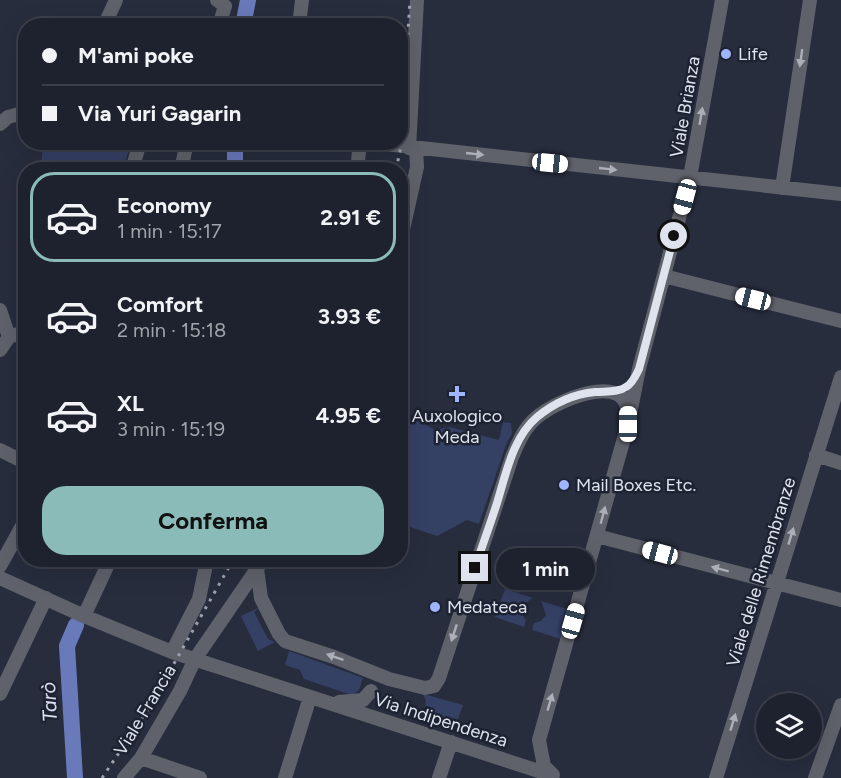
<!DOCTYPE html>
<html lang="it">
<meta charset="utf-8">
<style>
:root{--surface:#1e222e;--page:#2b2f3a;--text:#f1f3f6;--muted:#a1a4aa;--line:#3c3f4a;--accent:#8bbbb9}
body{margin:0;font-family:Figtree,sans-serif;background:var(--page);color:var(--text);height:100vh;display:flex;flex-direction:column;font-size:22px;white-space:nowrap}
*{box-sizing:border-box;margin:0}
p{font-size:20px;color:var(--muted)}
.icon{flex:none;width:33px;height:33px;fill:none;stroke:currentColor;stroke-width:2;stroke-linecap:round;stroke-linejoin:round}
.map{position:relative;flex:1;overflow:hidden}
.sheet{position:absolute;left:18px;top:162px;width:390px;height:405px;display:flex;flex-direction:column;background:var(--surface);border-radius:24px;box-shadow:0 6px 24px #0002,0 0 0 2px var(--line)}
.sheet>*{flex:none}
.hud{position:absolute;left:18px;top:18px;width:390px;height:132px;border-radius:24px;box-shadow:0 6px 24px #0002,0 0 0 2px var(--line);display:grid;align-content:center;height:132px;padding:0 24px;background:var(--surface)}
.controls{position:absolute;left:756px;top:693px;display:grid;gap:12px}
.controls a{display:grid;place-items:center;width:66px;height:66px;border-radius:50%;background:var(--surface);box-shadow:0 6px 24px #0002,0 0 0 2px var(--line);font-size:30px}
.end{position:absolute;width:27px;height:27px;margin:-14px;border:8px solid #dfe3ee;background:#111;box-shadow:0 0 0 3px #111}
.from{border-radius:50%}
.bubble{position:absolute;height:42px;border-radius:21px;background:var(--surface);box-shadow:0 6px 24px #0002,0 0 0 2px var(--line);font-size:20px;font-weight:700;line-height:42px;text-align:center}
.car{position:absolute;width:18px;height:36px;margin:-18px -9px;border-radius:8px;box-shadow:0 0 4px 2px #0007;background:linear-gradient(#fff 24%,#345 0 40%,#fff 0 76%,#345 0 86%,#fff 0)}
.hud b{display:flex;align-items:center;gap:21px;height:57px;font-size:22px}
.hud b+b{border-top:2px solid var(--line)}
.hud i{width:15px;height:15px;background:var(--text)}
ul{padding:10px 0 0;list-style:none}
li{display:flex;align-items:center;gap:18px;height:90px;margin:0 12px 9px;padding:0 12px;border:3px solid transparent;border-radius:24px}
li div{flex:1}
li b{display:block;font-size:22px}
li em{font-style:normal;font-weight:700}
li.active{border-color:var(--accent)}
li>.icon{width:54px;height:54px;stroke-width:1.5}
.primary-button{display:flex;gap:12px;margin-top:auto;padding:12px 24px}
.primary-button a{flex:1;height:69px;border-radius:24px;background:var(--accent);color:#111;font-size:24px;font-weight:700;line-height:69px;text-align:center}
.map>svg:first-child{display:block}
.green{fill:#354065}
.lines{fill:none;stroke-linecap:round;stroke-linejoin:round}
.river{stroke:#687aba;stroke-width:16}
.minor{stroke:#5f626a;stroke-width:14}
.rail{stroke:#9da1ae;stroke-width:3;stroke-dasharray:3 6;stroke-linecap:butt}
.oneway{fill:#acafb9}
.route{stroke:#dfe3ee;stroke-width:8}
.poi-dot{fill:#9eb4fd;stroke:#1e2333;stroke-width:2}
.labels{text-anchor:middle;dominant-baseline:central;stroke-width:5;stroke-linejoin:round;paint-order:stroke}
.poi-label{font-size:18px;fill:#dfe3ee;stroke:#1e2333;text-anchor:start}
.street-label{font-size:18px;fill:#dfe3ee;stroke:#1e2333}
.water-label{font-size:20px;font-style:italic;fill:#dae0f2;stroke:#1e2333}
</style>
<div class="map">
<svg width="841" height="778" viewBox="0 0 841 778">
<rect width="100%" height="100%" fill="#282d3e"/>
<path class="green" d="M 43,143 L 43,142 L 131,143 L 123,169 L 41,169 Z
M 400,417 L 413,419 L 436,430 L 449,427 L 499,440 L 503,422 L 511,423 L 512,434 L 507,442 L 479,524 L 467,520 L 437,536 L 401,524 L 401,483 L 405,470 L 401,468 Z
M 505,589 L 533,598 L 521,606 L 521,614 L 526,620 L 524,627 L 495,617 Z
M 541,601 L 570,610 L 561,639 L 532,630 L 534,623 L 541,621 L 546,615 Z
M 260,607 L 254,612 L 268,639 L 275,642 L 258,651 L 241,616 Z
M 289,651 L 363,678 L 359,690 L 352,695 L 304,679 L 300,670 L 285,665 Z
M 423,694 L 463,705 L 454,729 L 415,716 L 425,709 L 426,701 Z"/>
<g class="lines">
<path class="river" d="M 243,26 L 248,0
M 235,142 L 235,170
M 75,778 L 67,646 L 76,625"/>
<path class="minor" d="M 217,0 L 225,6 L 219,26
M 104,26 L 116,0
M 299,26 L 302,0
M 0,124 L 8,117 L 26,112
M 367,142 L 841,194
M 409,148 L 417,0
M 132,170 L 140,142
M 181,170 L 187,142
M 357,170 L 360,142
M 782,188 L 810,0
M 400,243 L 417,167 L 416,148
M 664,276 L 841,321
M 0,310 L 9,337
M 9,337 L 26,331
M 0,350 L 9,337
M 0,450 L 26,463
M 816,455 L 841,463
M 597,536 L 841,600
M 0,566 L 26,519
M 257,569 L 261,598 L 279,634 L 285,641 L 334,657 L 389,679 L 425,688 L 434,686 L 439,678 L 512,457 C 518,443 524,428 536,418 C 555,401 628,369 628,415
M 0,578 L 84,616 L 172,652 L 551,775
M 84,616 L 110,560
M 172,652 L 199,599 L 207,560
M 0,694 L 46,598
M 339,702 L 363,700 L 371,691
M 141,758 L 200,778
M 553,775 L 544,766 L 539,740 L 628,424 L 639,369 L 690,177 L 722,0
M 124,778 L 141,758 L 180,691 L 195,659 L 263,560
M 285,778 L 310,697
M 439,778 L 451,742
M 716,778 L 841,377
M 815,778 L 841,705"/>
<path class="rail" d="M 396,170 L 401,146 L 410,0
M 102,778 L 147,711 L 233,560"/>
</g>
<defs><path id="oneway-solid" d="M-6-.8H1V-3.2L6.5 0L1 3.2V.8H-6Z" transform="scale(1.5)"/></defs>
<g class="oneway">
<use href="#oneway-solid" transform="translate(801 58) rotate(98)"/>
<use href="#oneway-solid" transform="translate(701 116) rotate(-80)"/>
<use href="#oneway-solid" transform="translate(475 154) rotate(6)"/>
<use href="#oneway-solid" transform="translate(608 169) rotate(6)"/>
<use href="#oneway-solid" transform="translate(603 515) rotate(-75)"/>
<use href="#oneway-solid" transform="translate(791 536) rotate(-73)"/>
<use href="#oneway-solid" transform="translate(720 569) rotate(-165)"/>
<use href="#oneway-solid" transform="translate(454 633) rotate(108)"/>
<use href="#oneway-solid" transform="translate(335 657) rotate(-161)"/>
<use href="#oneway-solid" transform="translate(550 702) rotate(-74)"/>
<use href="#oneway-solid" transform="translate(733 722) rotate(-73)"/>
</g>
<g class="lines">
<path class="route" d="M 475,568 C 482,546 490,525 497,503 C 506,474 513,437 537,417 C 553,404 574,394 595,392 C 606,391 617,393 626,387 C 633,383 636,375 639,369 L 674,236"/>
</g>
<g class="poi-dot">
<circle cx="726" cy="54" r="6"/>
<path d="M454 385h6v6h6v6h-6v6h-6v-6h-6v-6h6z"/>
<circle cx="564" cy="485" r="6"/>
<circle cx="435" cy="607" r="6"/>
</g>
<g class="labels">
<g class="poi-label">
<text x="738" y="54">Life</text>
<text x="457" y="416" text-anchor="middle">Auxologico<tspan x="457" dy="21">Meda</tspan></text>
<text x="576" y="485">Mail Boxes Etc.</text>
<text x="447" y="607">Medateca</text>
</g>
<g class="street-label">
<text transform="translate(685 107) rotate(-80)">Viale Brianza</text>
<text transform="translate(761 572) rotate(-73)">Viale delle Rimembranze</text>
<text transform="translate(145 710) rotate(-59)">Viale Francia</text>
<text transform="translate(441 720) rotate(18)">Via Indipendenza</text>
</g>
<g class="water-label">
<text transform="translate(49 702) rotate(-93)">Tarò</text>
</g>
</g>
</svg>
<div class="controls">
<a><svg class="icon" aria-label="layers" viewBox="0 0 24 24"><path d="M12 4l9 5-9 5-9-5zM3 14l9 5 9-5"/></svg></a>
</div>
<i class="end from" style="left:674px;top:236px"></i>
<i class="end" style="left:475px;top:568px"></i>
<div class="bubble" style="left:496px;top:548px;width:99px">1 min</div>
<i class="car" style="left:550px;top:163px;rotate:96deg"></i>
<i class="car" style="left:685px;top:197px;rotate:195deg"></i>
<i class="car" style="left:753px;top:299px;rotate:284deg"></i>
<i class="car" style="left:628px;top:424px;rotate:0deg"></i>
<i class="car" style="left:660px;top:553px;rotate:285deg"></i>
<i class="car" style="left:573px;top:621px;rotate:16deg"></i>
<div class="hud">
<b><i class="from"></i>M'ami poke</b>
<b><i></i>Via Yuri Gagarin</b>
</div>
<section class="sheet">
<ul>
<li class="active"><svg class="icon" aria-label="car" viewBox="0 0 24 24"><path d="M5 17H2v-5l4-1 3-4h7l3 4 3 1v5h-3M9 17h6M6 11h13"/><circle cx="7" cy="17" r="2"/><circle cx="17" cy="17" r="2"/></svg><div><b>Economy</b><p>1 min · 15:17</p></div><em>2.91 €</em></li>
<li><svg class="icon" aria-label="car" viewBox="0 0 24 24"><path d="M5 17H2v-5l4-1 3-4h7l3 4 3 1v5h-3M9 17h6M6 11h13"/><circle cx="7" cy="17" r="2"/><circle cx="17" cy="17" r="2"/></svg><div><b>Comfort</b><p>2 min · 15:18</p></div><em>3.93 €</em></li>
<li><svg class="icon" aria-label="car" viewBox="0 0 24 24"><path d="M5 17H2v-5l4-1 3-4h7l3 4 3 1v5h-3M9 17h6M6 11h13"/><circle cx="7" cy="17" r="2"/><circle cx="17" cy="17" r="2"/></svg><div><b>XL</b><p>3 min · 15:19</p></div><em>4.95 €</em></li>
</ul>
<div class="primary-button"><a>Conferma</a></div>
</section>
</div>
